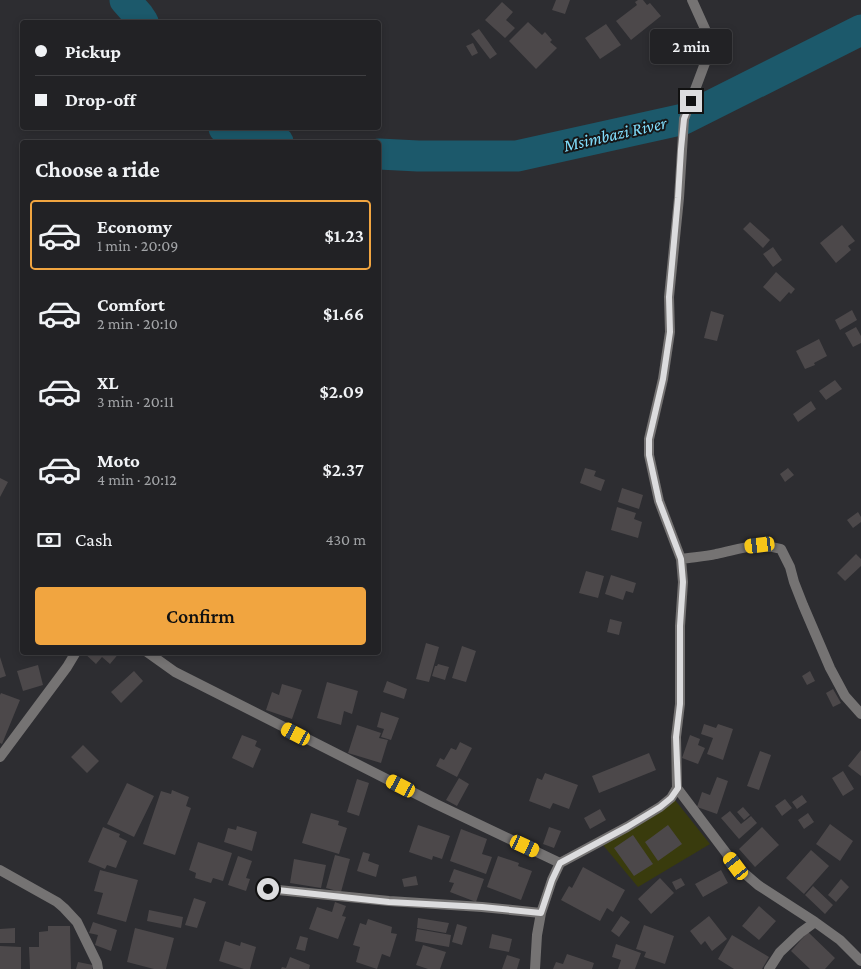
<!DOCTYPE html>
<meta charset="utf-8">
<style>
:root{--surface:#222225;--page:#2e2f32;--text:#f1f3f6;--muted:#a2a4a7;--line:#3f3f42;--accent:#f1a540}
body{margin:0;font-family:"Crimson Pro",serif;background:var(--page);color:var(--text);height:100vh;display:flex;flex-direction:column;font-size:19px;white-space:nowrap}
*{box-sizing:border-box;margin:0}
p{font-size:16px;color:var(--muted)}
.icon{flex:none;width:28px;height:28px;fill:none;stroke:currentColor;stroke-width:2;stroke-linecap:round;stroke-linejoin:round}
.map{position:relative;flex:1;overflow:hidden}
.drawer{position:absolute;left:20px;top:140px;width:361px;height:515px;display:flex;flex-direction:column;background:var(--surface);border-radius:5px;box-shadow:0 2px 8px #0003,0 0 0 1px var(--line)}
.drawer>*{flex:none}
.guide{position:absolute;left:20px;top:20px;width:361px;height:110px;border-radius:5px;box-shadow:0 2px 8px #0003,0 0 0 1px var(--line);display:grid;align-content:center;height:110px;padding:0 15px;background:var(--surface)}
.end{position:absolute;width:22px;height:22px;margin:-11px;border:6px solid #dcdcde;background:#111;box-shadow:0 0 0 2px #111}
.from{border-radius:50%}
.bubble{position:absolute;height:35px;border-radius:5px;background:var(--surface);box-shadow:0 2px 8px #0003,0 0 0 1px var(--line);font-size:16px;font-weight:600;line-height:35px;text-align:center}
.car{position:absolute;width:15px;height:30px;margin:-15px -8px;border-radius:6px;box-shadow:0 0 4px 1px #0007;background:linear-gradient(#f5c518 24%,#345 0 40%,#f5c518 0 76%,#345 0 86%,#f5c518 0)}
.guide b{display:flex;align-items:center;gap:18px;height:48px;font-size:19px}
.guide b+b{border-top:1px solid var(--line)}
.guide i{width:12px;height:12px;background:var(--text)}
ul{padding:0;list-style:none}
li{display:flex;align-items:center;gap:15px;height:70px;margin:0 10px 8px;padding:0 5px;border:2px solid transparent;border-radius:5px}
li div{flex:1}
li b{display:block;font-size:19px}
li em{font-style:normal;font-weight:600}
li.active{border-color:var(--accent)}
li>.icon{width:45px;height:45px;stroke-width:1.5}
h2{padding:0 15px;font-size:22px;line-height:60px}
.pay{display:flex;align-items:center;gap:12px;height:55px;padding:0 15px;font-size:19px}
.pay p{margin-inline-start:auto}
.action{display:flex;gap:10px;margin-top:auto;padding:10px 15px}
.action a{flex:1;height:58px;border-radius:5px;background:var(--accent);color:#111;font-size:20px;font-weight:600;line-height:58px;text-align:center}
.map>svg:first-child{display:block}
.green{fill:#393b0d}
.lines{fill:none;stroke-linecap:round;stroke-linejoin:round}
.river{stroke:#1c596b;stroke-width:31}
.building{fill:#4c484a}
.street{stroke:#757373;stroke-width:10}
.route{stroke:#dcdcde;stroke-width:6}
.labels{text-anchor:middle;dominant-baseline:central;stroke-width:4;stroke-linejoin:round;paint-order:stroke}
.water-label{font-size:18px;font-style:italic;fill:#82defc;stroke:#161617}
</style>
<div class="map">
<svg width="861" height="969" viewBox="0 0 861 969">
<rect width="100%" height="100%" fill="#2d2d31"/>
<path class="green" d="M 675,800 L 710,844 L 638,887 L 603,845 Z"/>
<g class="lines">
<path class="river" d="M 125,0 L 139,16 L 143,22
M 224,128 L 232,136 L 278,142
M 379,154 L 418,156 L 517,156 L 684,119 L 861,30"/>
</g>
<path class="building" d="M 556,0 L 570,0 L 565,14 L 552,10 Z
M 638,0 L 643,0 L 647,5 L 650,3 L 661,16 L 631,40 L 616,21 L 637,5 L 635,2 Z
M 502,2 L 513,12 L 506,20 L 515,28 L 505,38 L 485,20 Z
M 528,22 L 542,35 L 545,32 L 552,40 L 550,42 L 557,48 L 536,69 L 509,41 Z
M 606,24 L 621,45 L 600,59 L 585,38 Z
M 479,29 L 497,54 L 490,59 L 471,34 Z
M 473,43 L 478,53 L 472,56 L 466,46 Z
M 750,222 L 770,240 L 763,248 L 743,229 Z
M 842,225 L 855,241 L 848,246 L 851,250 L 836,263 L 820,243 Z
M 773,247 L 782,260 L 773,267 L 763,254 Z
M 776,272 L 795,289 L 791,294 L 789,292 L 780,302 L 763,287 Z
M 852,310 L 857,320 L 840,330 L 835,320 Z
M 711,311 L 724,315 L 717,341 L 704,338 Z
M 856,327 L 861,336 L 861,343 L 853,347 L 845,333 Z
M 819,339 L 827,356 L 814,363 L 815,365 L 805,369 L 796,351 Z
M 835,380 L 842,389 L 826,400 L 819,391 Z
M 811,401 L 816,409 L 798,422 L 793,414 Z
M 585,468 L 596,471 L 594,476 L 605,480 L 601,491 L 580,483 Z
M 788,468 L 794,475 L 785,482 L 780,474 Z
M 0,478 L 8,482 L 0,497 Z
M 622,488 L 643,495 L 639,509 L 618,502 Z
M 617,507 L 636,513 L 634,519 L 642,522 L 638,538 L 611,530 Z
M 858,512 L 861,517 L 861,522 L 853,528 L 847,520 Z
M 856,554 L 861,559 L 861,566 L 845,581 L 837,573 Z
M 586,571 L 604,576 L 598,598 L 579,593 Z
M 611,575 L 636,583 L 633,593 L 626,591 L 623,600 L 605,594 Z
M 610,619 L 622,622 L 619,635 L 607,632 Z
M 426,643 L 439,647 L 429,682 L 416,679 Z
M 462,646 L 476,651 L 466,682 L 452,678 Z
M 83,652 L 120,652 L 110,664 L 102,657 L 96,664 Z
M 0,657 L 6,676 L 0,678 Z
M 438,664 L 449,667 L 445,680 L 432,676 L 435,666 L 437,666 Z
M 38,665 L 43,685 L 23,691 L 17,671 Z
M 134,671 L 143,681 L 121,703 L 111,692 Z
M 810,671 L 815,681 L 807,685 L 802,676 Z
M 387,681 L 407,689 L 404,699 L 383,692 Z
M 327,682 L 358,691 L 352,714 L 344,711 L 341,725 L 317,718 Z
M 282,684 L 302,690 L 292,719 L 266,710 L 272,692 L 279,695 Z
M 833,689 L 841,703 L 833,707 L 826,693 Z
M 1,693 L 20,700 L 2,744 L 0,743 L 0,695 Z
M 381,712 L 399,718 L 391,740 L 381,737 L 384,729 L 377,727 Z
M 704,724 L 716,728 L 718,724 L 733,729 L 723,760 L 707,754 L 713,738 L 701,734 Z
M 357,725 L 381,733 L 379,738 L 388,740 L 381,763 L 348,753 Z
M 242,735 L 257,741 L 255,746 L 261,749 L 253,768 L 232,758 Z
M 690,735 L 700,739 L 698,745 L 705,748 L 698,764 L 682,758 Z
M 460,742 L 472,748 L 457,777 L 436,766 L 440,758 L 444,760 L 451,748 L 456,750 Z
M 83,745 L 99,761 L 87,773 L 71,757 Z
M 861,750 L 861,776 L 848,766 Z
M 760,751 L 771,755 L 759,790 L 747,786 Z
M 649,753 L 656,770 L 599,793 L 592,776 Z
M 843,771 L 854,789 L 843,796 L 832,778 Z
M 545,773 L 578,785 L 569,809 L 553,803 L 550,809 L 529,801 L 537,778 L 542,780 Z
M 717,777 L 728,781 L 717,814 L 697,807 L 702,792 L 710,795 Z
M 459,778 L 469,784 L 457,806 L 446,800 Z
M 357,779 L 369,783 L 359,816 L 347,812 Z
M 127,783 L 154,796 L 134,837 L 107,824 Z
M 172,790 L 189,797 L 186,806 L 191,808 L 175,855 L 143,844 L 161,791 L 171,794 Z
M 802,795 L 807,802 L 797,809 L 792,802 Z
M 785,799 L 792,808 L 782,816 L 775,806 Z
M 743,807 L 750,815 L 744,820 L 737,812 Z
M 600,809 L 606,820 L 590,829 L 584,818 Z
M 730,811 L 741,824 L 751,816 L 757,823 L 739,839 L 721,818 Z
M 311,813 L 339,821 L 338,825 L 347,828 L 339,854 L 302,843 Z
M 808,813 L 814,822 L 804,829 L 798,820 Z
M 830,824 L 853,841 L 840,861 L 816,844 Z
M 418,825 L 450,836 L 442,859 L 433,856 L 432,860 L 409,852 Z
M 668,825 L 682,844 L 658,861 L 645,842 Z
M 237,826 L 257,832 L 252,851 L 224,842 L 228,828 L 236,830 Z
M 103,827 L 120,834 L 119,837 L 127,841 L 116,868 L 107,865 L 105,869 L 88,862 Z
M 549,827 L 561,831 L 554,848 L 543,844 Z
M 762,827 L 779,845 L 755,867 L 739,849 Z
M 461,829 L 487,839 L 482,854 L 492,857 L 486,874 L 450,861 Z
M 633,835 L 653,864 L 634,876 L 614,848 Z
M 198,842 L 232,853 L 223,881 L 213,878 L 211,883 L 195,878 L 196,873 L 189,870 Z
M 811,850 L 829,866 L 804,894 L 786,878 Z
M 363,852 L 370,854 L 368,861 L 379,865 L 376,877 L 357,871 Z
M 335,855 L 350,859 L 341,892 L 326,888 Z
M 238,856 L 252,861 L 246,878 L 250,879 L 246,891 L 228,885 Z
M 498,856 L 519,863 L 518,866 L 532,871 L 521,900 L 487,887 Z
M 294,859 L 326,865 L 321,888 L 290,883 Z
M 583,867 L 625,890 L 613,912 L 607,908 L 600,921 L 561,900 L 569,886 L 572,888 Z
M 454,869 L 484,879 L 476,902 L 450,892 L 454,883 L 449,882 Z
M 100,870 L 138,880 L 126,922 L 97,914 L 103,893 L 94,891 Z
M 721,870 L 728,883 L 703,897 L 695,884 Z
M 416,876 L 418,885 L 404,887 L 402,879 Z
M 660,878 L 674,893 L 651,914 L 638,899 Z
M 681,878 L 685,885 L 676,890 L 672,882 Z
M 841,879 L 849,887 L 836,902 L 828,895 Z
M 813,886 L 833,905 L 825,914 L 805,895 Z
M 194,898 L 206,902 L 197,928 L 185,925 Z
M 335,902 L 346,906 L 342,916 L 346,917 L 338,939 L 309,929 L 317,907 L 332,912 Z
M 759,906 L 776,921 L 759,940 L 742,926 Z
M 149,910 L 183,917 L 181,928 L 147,921 Z
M 621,916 L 630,922 L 619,937 L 611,931 Z
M 709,916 L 727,939 L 712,951 L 705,941 L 701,945 L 690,931 Z
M 418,918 L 449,923 L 446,933 L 417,928 Z
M 368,919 L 392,927 L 391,933 L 397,934 L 390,957 L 382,954 L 377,969 L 356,962 L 360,947 L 353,945 L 360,923 L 366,925 Z
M 93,922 L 117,930 L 111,951 L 95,945 L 98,935 L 89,933 Z
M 457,924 L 467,927 L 462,945 L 452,942 Z
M 644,925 L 674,936 L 665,964 L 644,957 L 646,952 L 636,949 Z
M 48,926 L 70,926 L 71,969 L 30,969 L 29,947 L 39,947 L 39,932 L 48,931 Z
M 15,928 L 15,943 L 0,943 L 0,929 Z
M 135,928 L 174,938 L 166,969 L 154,969 L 127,962 Z
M 417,929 L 451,935 L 449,947 L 415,941 Z
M 808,932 L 835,958 L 825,969 L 810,969 L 791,951 Z
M 492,934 L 512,939 L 509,952 L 489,948 Z
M 732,935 L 769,957 L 762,969 L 734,969 L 718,959 Z
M 300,936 L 308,938 L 305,951 L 296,949 Z
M 225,941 L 240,946 L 241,942 L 256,947 L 250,969 L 244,969 L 219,961 Z
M 616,944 L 641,953 L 635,969 L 618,969 L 621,960 L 612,957 Z
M 423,945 L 446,952 L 440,969 L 428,969 L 416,965 Z
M 0,946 L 21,947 L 21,969 L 0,969 Z
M 567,954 L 594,963 L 592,969 L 553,969 L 556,962 L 563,964 Z
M 507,955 L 520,959 L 517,969 L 502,969 Z
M 290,957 L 310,965 L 309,969 L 281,969 L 282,967 L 286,968 Z
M 78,962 L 93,965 L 92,969 L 76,969 Z"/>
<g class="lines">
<path class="street" d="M 692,0 L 706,31 L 711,47 L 684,119 L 679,198 L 669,297 L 670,332 L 663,379 L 649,439 L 649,455 L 659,501 L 681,559 L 683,582 L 680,626 L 680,704 L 676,737 L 677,788 L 736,866 L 758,885 L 815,922 L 840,940 L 861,961
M 681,559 C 692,557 704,557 716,554 C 741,549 755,542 781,549 L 790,567 L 794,582 L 803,605 L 830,668 L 845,696 L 861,714
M 147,652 L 175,672 L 436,804 L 560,863
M 0,757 L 67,667 L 76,652
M 0,870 L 57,902 L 64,908 L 77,922 L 97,963 L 98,969
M 268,889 L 389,901 L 482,907 L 541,913
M 535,969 L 537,935 L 541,913 L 552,880 L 560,863 L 627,827 L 660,807 L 671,798 L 677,788
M 769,969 L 780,952 L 800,933 L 815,922"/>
</g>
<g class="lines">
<path class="route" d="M 268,889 L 389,902 L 482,907 L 541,913 L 552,880 L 560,863 L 627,827 L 660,807 L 671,798 L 678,788 L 676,737 L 680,704 L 680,626 L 683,582 L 681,559 L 659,501 L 649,455 L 649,439 L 663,379 L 670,332 L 669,297 L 678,198 L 681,149 L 684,119 L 691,101"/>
</g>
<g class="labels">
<g class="water-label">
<text transform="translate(615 134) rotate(-13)">Msimbazi River</text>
</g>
</g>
</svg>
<i class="end from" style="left:268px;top:889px"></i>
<i class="end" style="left:691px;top:101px"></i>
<div class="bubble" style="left:650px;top:29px;width:82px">2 min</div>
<i class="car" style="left:760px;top:545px;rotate:263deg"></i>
<i class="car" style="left:296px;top:734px;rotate:297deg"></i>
<i class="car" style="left:401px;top:786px;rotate:297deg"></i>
<i class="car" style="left:525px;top:846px;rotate:115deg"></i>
<i class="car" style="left:736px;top:866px;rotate:323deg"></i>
<div class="guide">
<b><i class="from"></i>Pickup</b>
<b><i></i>Drop-off</b>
</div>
<section class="drawer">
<h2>Choose a ride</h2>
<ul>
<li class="active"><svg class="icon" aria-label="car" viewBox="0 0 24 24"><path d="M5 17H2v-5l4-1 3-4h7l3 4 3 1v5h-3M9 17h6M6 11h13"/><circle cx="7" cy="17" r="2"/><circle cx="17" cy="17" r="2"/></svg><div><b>Economy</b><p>1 min · 20:09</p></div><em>$1.23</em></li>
<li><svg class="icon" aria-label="car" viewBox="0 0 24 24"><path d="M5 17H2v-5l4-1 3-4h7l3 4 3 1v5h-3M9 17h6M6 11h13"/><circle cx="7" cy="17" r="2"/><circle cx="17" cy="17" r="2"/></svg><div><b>Comfort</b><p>2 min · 20:10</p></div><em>$1.66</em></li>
<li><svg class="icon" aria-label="car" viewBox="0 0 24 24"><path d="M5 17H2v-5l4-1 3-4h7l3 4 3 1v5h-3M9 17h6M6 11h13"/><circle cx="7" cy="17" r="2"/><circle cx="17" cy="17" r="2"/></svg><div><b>XL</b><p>3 min · 20:11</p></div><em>$2.09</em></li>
<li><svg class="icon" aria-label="car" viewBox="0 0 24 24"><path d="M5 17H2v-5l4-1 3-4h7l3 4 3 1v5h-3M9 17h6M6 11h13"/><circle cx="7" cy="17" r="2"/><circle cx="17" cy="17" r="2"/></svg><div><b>Moto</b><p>4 min · 20:12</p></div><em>$2.37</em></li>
</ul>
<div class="pay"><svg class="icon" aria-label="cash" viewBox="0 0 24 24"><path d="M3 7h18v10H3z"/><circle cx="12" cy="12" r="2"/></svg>Cash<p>430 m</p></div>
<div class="action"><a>Confirm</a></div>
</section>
</div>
